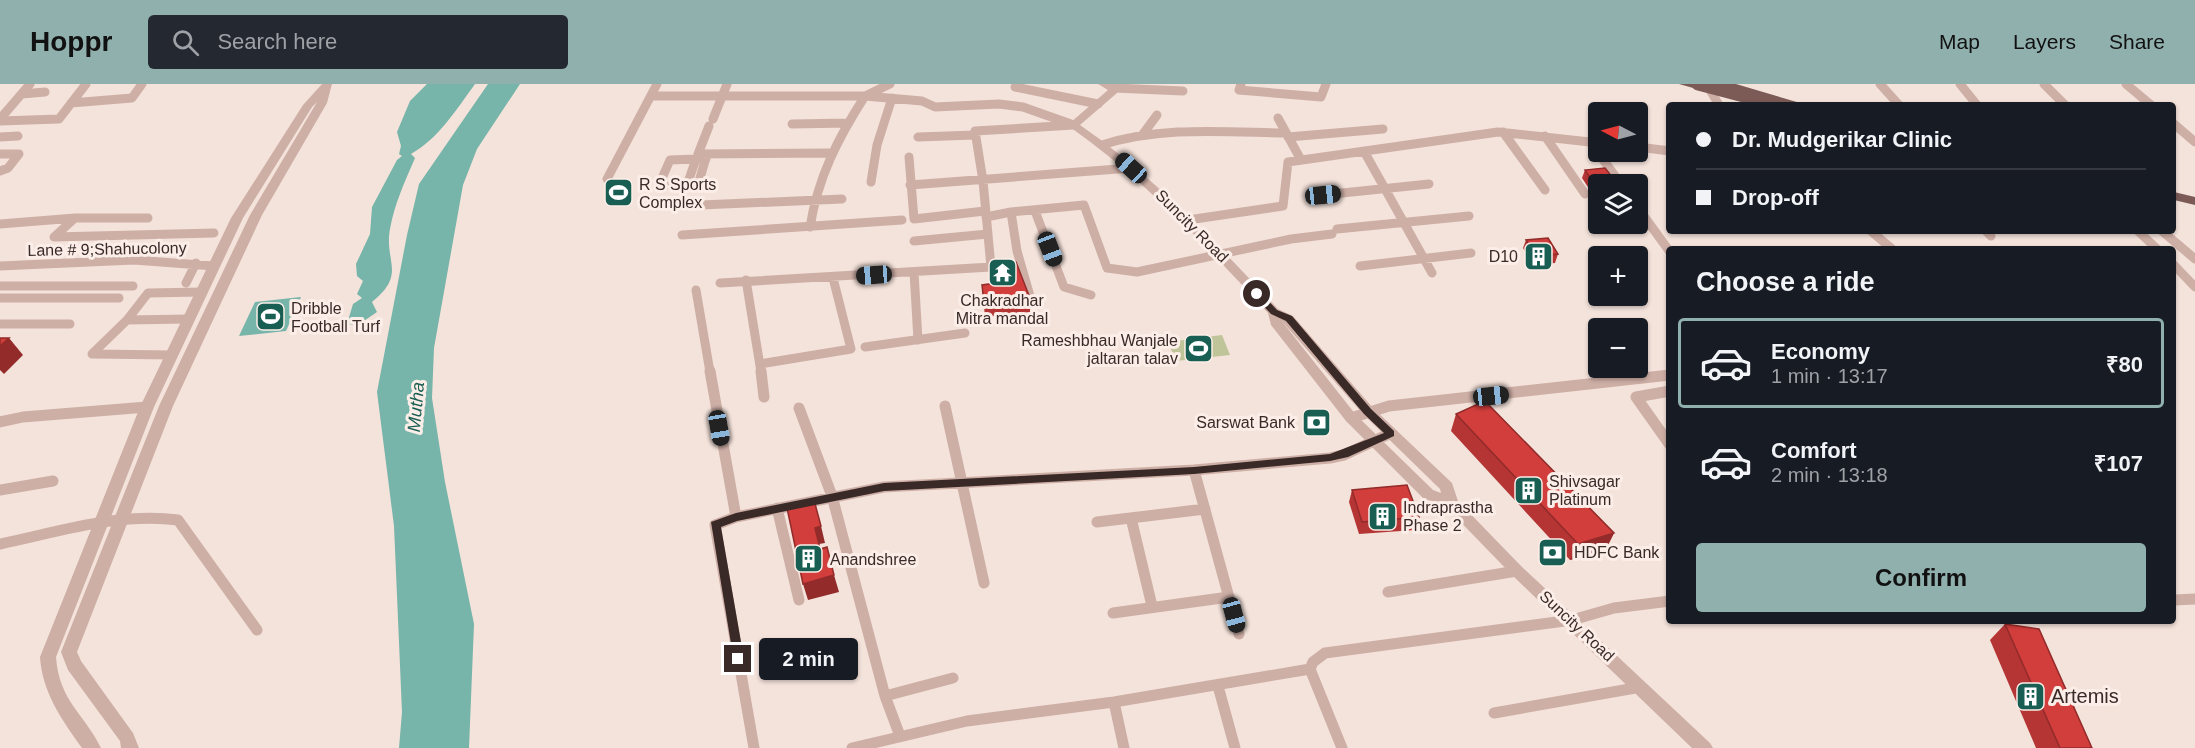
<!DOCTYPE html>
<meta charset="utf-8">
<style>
:root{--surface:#171b24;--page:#242831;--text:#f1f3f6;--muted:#9ea1a6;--line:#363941;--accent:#90b0ad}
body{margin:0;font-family:Helvetica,sans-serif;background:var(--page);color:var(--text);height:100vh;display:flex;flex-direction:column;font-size:22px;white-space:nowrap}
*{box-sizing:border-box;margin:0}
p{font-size:20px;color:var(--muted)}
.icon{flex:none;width:33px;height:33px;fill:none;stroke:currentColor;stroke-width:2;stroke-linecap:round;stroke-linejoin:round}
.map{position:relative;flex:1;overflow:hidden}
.sheet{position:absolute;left:1666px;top:162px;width:510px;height:378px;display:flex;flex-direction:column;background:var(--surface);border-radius:6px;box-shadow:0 2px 4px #0004}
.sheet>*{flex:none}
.guide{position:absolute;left:1666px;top:18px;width:510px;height:132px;border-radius:6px;box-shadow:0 2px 4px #0004;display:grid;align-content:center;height:132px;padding:0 30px;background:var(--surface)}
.needle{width:39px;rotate:276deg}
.controls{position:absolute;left:1588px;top:18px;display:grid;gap:12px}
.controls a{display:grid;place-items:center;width:60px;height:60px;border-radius:6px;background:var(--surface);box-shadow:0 2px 4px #0004;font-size:30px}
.end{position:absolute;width:27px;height:27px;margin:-14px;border:8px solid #392927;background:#fff;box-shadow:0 0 0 3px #fff}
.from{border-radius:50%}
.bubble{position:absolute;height:42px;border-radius:6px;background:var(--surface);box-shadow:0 2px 4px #0004;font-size:20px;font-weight:600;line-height:42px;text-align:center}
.car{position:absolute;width:18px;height:36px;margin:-18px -9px;border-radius:8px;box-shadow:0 0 4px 2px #0007;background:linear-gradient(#222 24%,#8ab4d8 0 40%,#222 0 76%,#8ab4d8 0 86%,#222 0)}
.guide b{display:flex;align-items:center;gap:21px;height:57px;font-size:22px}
.guide b+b{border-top:2px solid var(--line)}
.guide i{width:15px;height:15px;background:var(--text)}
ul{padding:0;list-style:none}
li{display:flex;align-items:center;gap:18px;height:90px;margin:0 12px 9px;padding:0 18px;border:3px solid transparent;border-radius:6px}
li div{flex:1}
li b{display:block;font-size:22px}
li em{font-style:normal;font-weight:600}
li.selected{border-color:var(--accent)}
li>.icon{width:54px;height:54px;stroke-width:1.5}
h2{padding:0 30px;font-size:27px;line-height:72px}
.primary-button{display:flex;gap:12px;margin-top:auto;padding:12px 30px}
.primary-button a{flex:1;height:69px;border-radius:6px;background:var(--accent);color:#111;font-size:24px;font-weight:600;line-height:69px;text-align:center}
header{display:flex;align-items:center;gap:36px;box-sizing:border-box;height:84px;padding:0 30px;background:var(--accent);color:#111}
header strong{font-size:28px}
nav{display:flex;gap:33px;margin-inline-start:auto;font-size:21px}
.search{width:420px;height:54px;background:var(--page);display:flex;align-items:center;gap:15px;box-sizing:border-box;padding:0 21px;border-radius:6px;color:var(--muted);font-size:22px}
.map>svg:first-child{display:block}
.green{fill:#c0c599}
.water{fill:#77b4a9}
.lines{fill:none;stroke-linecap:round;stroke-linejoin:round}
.minor-far1{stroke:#ceafa6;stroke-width:9}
.minor{stroke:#ceafa6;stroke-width:11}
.tertiary{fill:#ceafa6;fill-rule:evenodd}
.primary{fill:#7c5b57;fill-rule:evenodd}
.primary-bridge{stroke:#7c5b57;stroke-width:13}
.wall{fill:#b43534}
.shaded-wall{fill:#922b2a}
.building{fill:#d13e3c;stroke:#922b2a;stroke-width:1.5}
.route{fill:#392927}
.labels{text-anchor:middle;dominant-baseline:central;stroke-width:6;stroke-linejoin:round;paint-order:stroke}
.poi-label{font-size:16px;fill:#392927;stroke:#fbeee8;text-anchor:start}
.street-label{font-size:16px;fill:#392927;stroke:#fbeee8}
.water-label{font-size:18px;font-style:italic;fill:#195e53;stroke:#fbeee8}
.near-poi-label{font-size:20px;fill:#392927;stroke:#fbeee8;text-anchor:start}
</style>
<header>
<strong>Hoppr</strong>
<div class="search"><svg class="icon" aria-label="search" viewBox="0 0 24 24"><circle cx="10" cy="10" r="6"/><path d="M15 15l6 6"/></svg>Search here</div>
<nav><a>Map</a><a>Layers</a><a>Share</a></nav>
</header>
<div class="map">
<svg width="2195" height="664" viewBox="0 0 2195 664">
<rect width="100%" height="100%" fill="#f4e3db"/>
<path class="green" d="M 1222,251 L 1230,271 L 1176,277 L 1168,258 Z"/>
<path class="water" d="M 427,0 L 475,0 C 456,26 439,54 411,70 L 415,74 C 405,97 394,121 390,145 C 384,178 407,190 372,218 L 377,228 L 358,241 L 347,240 L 353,220 L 362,214 L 357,210 L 363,197 L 357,192 L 356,180 L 370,150 L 372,123 L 397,76 L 402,72 L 399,70 L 401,62 L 397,48 L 410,17 Z
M 488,0 L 520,0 L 477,65 L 463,101 L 434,264 L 432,314 L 445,398 L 474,540 L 469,664 L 399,664 L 402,628 L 394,442 L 377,308 L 407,151 L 419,100 Z
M 301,213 L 286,247 L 239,252 L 255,218 Z"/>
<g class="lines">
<path class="minor-far1" d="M 1241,0 L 1239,6 L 1321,13 L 1326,0
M 1711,0 L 1710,6 L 1719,21
M 1880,0 L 1899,21
M 1960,0 L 1977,21
M 2044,0 L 2065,21
M 2126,0 L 2151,21
M 1015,3 L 1098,20
M 1114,4 L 1183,7
M 22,10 L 45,8
M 651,12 L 865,12 L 922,17 L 935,23 L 999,20 L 1023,23 L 1071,40
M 865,12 L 890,0
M 71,19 L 132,14 L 142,0
M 1278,34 L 1301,76
M 0,35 L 30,0
M 713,35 L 727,0
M 0,37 L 59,35 L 86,0
M 792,40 L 848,39
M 2174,40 L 2195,58
M 709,42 L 698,70 L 829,69
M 1503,48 L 1545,106
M 1143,50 L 1157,31
M 1545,52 L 1585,110
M 0,53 L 18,52
M 918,53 L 975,51
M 1288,53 L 1383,45
M 1590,58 L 1621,100
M 1102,61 C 1161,42 1224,48 1285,49
M 1638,63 L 1670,67
M 1365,69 L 1432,189
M 0,70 L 19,70 L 8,84 L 0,87
M 909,73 L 914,135 L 985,127
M 696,75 L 687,101 L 659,101 L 670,76 Z
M 696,75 L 706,75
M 607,95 L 657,0
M 871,98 L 877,61 L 892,14
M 698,101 L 707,70
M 910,101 L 1131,84
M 1323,111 L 1429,100
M 678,122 L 842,115
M 1638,124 L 1670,168
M 1035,127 L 1064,203 L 1091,211
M 1011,128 L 1084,121 L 1107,184 L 1137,188 L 1291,155 L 1332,150
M 986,133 L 1011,128 L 1017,167 L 1030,212
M 75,134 L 54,153 L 214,149
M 1188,136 L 1283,122 L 1288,78 L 1498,48 L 1599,59
M 0,140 L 75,134 L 148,134
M 810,143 C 818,93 838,54 865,12
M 1337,145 L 1469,132
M 1871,147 L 1892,165
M 1986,147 L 1991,152
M 2138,147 L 2157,165
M 2162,147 L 2195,175
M 682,151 L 902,136
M 914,157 L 988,150
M 2174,181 L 2195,203
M 0,182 L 134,176 L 214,182
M 1360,182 L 1471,169
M 914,188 L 918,256
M 746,196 L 761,288
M 186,199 L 196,179
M 720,199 L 991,183 L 983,97 L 975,47 L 1074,41
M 0,202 L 133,202
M 696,206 L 710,288
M 0,214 L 119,214
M 127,236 L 188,235
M 0,240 L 70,240
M 865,263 L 965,249
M 92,270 L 127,236 L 148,209 L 202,208
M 92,270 L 172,271
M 760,280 L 851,265 L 833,194"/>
<path class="minor" d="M 710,287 L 736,433
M 761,287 L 764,313
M 1670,307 L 1636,313 L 1670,361
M 945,322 L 984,499
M 799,324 L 832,412 L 885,612 L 900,652
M 1351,334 L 1389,322 L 1670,291
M 0,338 L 23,333 L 147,323
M 1194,386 L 1239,550
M 0,406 L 53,397
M 777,424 L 799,516
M 1131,434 L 1152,522
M 1097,438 L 1205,425
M 0,460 C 58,448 119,428 178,436 L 257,546
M 1388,508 L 1517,487
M 2174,516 L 2195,515
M 1113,529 L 1229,513
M 1218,602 L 1235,664
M 885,612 L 953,594
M 1114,618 L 1124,664
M 1494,629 L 1641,603
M 754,664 L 715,441 L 736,433 L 884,403 L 1194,386 L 1330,374 L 1344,371 L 1391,349
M 852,664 L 967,637 L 1114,618 L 1310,585
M 1342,664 L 1310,585 L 1313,578 L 1325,569 L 1572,536 L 1614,524 L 1670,517"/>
<path class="tertiary" d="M 322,0 L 332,0 L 327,19 L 262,131 L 173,322 L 77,568 L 81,577 L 133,649 L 139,664 L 121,664 L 120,657 L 68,586 L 61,568 L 159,322 L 250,131 L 317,18 L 312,23 L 243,134 L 154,323 L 56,573 C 59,617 84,629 101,664 L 82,664 C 62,636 42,608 40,573 L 140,323 L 231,134 L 303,21 Z
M 1098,0 L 1112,0 L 1119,4 L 1117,9 L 1080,41 C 1155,93 1216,159 1278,225 L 1293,232 L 1373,324 L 1452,399 L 1458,417 L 1522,483 L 1710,659 L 1713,664 L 1692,664 L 1512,491 L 1446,423 L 1423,414 L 1346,337 L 1271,241 L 1268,229 C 1206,162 1145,96 1070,43 L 1070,39 L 1108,6 ZM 1281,236 L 1363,330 L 1440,405 L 1441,409 L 1433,406 L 1356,331 Z"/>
<path class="primary" d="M 1679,0 L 1699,0 L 1717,6 L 1711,9 Z
M 1717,0 L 1736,0 L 1807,21 L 1788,21 Z
M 2174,108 L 2195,113 L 2195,121 L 2174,116 Z"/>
<path class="primary-bridge" d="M 1698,0 L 1778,21"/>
</g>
<path class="wall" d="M 1585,86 L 1616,98 L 1615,100 L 1599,100 L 1599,108 L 1592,109 L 1582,94 Z
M 1526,156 L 1558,170 L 1555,179 L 1533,181 L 1523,164 Z
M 993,180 L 1030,214 L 1030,228 L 985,233 L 982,201 L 995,199 Z
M 1456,330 L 1614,449 L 1606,465 L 1570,476 L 1451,347 Z
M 1352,406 L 1419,433 L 1415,446 L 1359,450 L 1349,418 Z
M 2005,540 L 2092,664 L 2036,664 L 1990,556 Z"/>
<path class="shaded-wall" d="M 9,254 L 23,271 L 4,290 L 0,286 L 0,262 Z
M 821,442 L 825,459 L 819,460 L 815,444 Z
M 1614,449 L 1606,465 L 1570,476 L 1578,460 Z
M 834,491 L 839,508 L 808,516 L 803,500 Z"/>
<path class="building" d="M 1605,84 L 1616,98 L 1594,100 L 1585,86 Z
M 1548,154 L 1558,170 L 1536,172 L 1526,156 Z
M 1016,178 L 1030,214 L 984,219 L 982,201 L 996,199 L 993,180 Z
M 0,254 L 9,254 L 0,262 Z
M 1485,317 L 1614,449 L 1578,460 L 1456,330 Z
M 1407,401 L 1419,433 L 1362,438 L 1352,406 Z
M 814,416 L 821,442 L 815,444 L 820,465 L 827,463 L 834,491 L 803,500 L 787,424 Z
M 2005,540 L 2039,545 L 2092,664 L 2060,664 Z"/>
<path class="route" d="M 1254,208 L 1260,208 L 1277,226 L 1292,232 L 1371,325 L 1394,347 L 1394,352 L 1348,373 L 1330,377 L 1194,390 L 884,407 L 737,437 L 721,443 L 744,575 L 738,580 L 734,578 L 711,438 L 736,429 L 884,399 L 1194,383 L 1330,370 L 1384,349 L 1364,330 L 1286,237 L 1271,230 L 1254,212 Z"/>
<defs>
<symbol id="stadium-square" viewBox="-11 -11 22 22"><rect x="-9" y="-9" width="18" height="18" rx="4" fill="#195e53" stroke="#fbeee8"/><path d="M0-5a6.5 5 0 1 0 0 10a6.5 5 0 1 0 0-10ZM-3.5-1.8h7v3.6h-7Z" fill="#fff"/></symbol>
<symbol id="building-square" viewBox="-11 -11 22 22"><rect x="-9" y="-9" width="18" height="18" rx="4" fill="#195e53" stroke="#fbeee8"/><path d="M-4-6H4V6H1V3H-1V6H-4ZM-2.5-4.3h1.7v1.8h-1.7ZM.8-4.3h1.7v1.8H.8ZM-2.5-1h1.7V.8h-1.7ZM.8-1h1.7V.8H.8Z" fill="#fff"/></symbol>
<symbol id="temple-square" viewBox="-11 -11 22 22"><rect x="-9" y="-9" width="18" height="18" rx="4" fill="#195e53" stroke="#fbeee8"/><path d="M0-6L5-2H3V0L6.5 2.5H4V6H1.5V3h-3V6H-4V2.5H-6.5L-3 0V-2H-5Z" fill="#fff"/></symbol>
<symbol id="bank-square" viewBox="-11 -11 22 22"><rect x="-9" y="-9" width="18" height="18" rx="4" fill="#195e53" stroke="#fbeee8"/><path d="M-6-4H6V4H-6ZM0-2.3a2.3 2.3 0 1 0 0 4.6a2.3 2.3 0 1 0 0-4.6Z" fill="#fff"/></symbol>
</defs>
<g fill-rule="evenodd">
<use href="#stadium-square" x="602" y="92" width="33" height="33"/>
<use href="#building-square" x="1522" y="156" width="33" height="33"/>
<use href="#temple-square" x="986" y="172" width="33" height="33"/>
<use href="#stadium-square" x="254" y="216" width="33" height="33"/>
<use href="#stadium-square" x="1182" y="248" width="33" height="33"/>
<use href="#bank-square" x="1300" y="322" width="33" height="33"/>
<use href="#building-square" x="1512" y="390" width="33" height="33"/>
<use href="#building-square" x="1366" y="416" width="33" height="33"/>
<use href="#bank-square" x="1536" y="452" width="33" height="33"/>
<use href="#building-square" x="792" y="458" width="33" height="33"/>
<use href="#building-square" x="2014" y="596" width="33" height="33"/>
</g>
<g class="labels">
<g class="poi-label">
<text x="639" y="100">R S Sports<tspan x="639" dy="18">Complex</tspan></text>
<text x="1518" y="172" text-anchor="end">D10</text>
<text x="1002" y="216" text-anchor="middle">Chakradhar<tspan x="1002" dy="18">Mitra mandal</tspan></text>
<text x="291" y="224">Dribble<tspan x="291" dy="18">Football Turf</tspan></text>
<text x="1178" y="256" text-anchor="end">Rameshbhau Wanjale<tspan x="1178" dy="18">jaltaran talav</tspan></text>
<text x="1295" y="338" text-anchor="end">Sarswat Bank</text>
<text x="1549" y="397">Shivsagar<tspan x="1549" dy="18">Platinum</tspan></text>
<text x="1403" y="423">Indraprastha<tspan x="1403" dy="18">Phase 2</tspan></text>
<text x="1574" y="468">HDFC Bank</text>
<text x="830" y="475">Anandshree</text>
</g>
<g class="street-label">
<text transform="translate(1192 142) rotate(45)">Suncity Road</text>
<text transform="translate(107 165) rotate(-1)">Lane # 9;Shahucolony</text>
<text transform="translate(1577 542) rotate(43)">Suncity Road</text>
</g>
<g class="water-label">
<text transform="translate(416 323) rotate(-85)">Mutha</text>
</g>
<g class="near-poi-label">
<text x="2051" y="612">Artemis</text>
</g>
</g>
</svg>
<div class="controls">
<a><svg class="needle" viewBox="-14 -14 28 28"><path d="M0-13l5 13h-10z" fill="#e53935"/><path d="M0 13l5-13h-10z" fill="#9ea1a6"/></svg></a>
<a><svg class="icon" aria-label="layers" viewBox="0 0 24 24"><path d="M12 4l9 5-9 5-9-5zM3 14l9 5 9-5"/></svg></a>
<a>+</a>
<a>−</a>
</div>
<i class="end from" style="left:1257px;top:210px"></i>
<i class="end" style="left:738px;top:575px"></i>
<div class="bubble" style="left:759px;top:554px;width:99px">2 min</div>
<i class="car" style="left:1131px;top:84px;rotate:312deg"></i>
<i class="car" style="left:1323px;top:111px;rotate:84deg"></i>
<i class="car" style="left:1050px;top:165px;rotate:159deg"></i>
<i class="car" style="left:874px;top:191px;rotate:266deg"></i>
<i class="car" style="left:1491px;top:312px;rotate:84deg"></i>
<i class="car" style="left:719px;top:344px;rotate:170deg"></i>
<i class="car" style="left:1234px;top:531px;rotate:165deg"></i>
<div class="guide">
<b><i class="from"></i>Dr. Mudgerikar Clinic</b>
<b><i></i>Drop-off</b>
</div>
<section class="sheet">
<h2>Choose a ride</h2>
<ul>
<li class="selected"><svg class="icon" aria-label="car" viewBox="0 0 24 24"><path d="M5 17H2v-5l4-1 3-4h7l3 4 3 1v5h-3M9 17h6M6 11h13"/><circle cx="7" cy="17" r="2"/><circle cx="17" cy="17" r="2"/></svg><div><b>Economy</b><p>1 min · 13:17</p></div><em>₹80</em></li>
<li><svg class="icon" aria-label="car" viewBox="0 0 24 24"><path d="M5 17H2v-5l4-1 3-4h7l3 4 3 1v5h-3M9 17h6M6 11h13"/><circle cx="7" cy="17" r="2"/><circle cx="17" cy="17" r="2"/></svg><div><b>Comfort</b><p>2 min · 13:18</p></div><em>₹107</em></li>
</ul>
<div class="primary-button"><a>Confirm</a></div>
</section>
</div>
